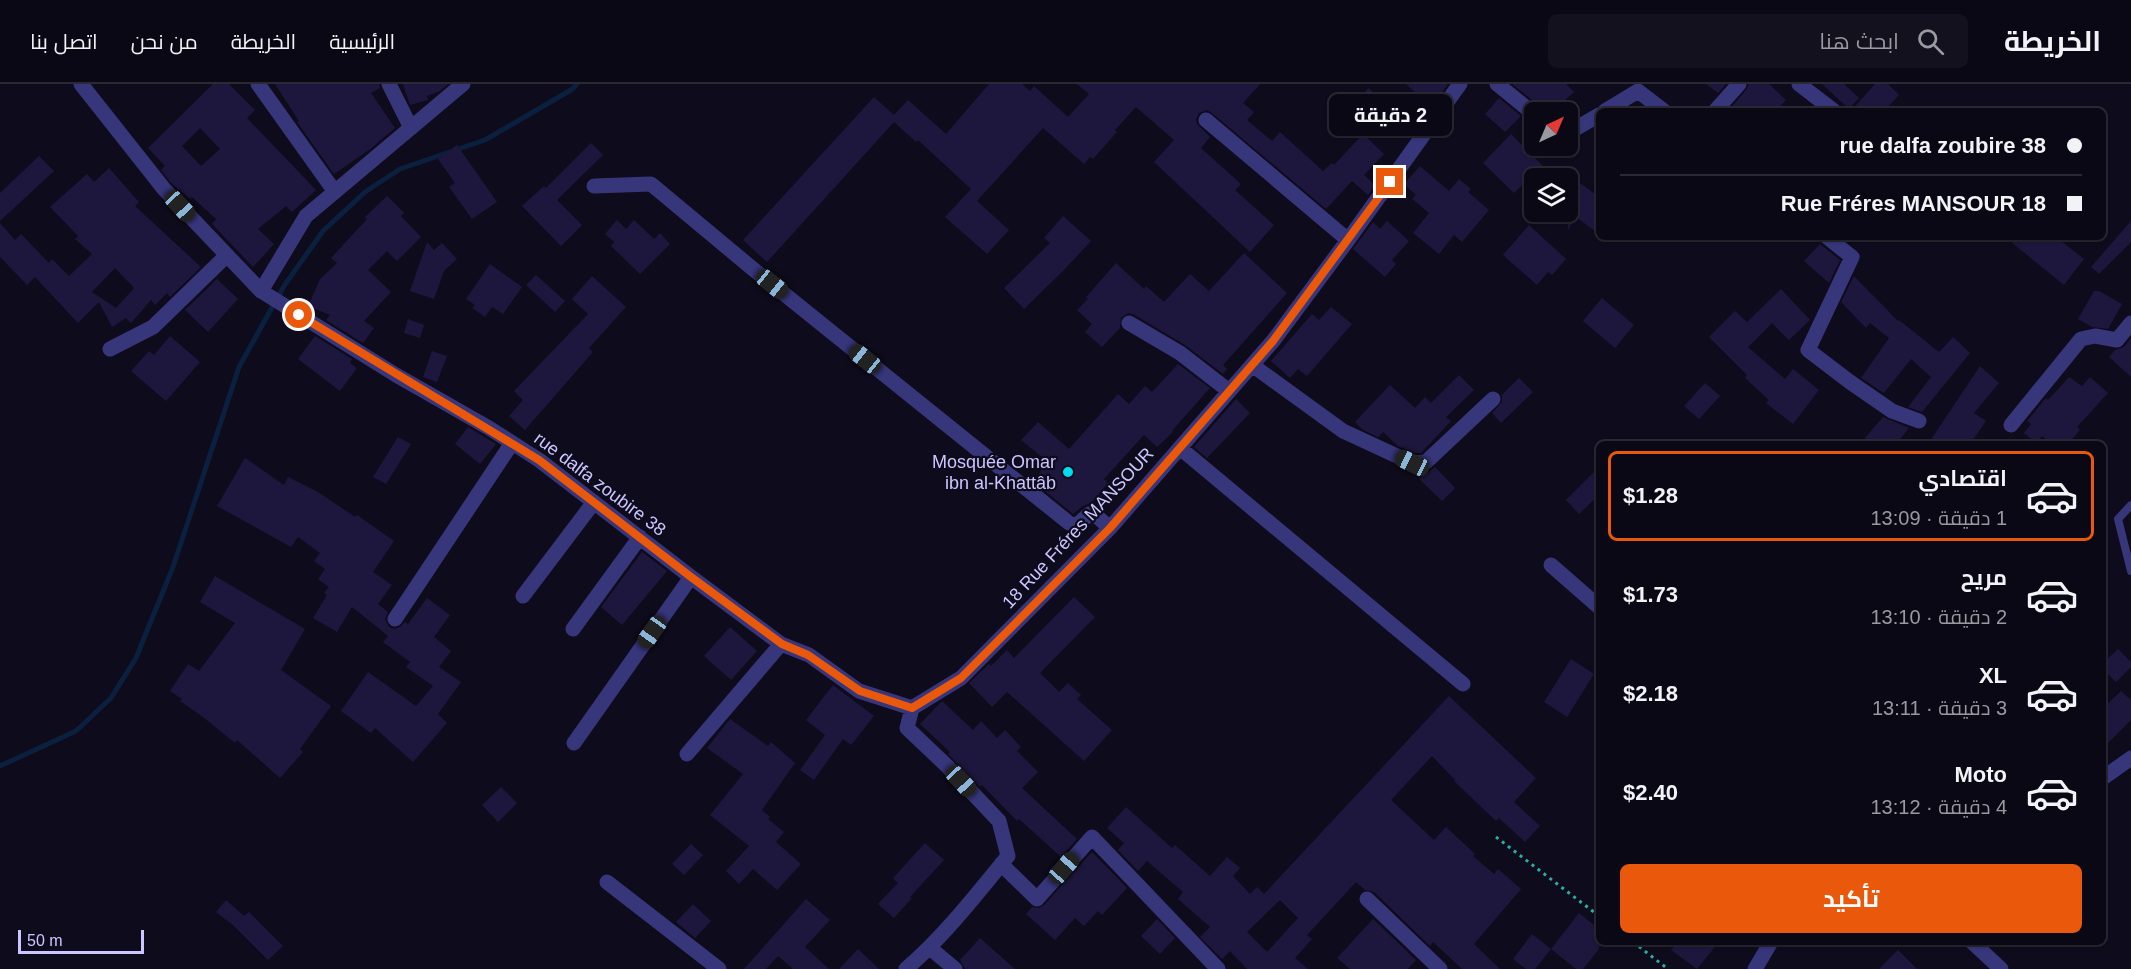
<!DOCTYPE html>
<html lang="ar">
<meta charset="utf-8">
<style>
:root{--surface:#0a0815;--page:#13111e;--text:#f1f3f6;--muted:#999aa0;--line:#2a2934;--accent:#ea580c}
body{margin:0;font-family:Helvetica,Cairo,sans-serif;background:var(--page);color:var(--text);direction:rtl;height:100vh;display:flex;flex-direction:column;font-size:22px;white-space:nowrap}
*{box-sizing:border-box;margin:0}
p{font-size:20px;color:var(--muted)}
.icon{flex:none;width:33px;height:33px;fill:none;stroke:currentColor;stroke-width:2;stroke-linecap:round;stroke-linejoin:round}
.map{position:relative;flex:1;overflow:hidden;direction:ltr}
.drawer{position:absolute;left:1596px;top:357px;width:510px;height:504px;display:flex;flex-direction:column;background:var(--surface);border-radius:9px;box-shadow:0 2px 4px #0004,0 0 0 2px var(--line);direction:rtl}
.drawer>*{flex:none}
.banner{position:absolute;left:1596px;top:24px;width:510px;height:132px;border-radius:9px;box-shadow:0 2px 4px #0004,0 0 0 2px var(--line);direction:rtl;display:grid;align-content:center;height:132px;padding:0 24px;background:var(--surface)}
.needle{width:39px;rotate:44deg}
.tools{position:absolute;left:1524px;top:18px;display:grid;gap:12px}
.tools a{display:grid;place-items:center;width:54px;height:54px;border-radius:9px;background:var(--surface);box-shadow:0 2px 4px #0004,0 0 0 2px var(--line);font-size:30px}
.scale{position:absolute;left:18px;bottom:15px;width:126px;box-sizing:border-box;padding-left:6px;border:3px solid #cbc6ff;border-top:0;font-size:16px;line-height:21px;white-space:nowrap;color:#cbc6ff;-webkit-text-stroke:4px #0e0b1c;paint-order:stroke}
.end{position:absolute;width:27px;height:27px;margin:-14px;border:8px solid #ea580c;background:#fff;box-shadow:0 0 0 3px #fff}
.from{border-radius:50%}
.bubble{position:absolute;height:42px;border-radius:9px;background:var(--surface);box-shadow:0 2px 4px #0004,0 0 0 2px var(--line);font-size:20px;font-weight:700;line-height:42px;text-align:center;direction:rtl}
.car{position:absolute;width:18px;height:36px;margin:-18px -9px;border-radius:8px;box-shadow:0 0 4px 2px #0007;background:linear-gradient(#222 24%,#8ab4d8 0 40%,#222 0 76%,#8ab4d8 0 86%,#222 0)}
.banner b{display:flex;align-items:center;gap:21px;height:57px;font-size:22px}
.banner b+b{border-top:2px solid var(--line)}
.banner i{width:15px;height:15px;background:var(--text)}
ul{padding:10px 0 0;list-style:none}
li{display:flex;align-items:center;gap:18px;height:90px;margin:0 12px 9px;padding:0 12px;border:3px solid transparent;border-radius:9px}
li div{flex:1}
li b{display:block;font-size:22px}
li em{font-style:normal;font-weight:700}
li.on{border-color:var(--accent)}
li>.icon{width:54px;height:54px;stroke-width:1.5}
.primary-button{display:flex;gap:12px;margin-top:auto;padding:12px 24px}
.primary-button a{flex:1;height:69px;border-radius:9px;background:var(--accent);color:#fff;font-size:24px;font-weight:700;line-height:69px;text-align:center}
header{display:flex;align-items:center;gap:36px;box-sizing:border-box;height:84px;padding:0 30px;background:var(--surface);border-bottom:2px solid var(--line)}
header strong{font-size:28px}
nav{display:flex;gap:33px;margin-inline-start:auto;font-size:21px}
.search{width:420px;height:54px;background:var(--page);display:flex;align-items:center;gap:15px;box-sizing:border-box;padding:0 21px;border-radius:9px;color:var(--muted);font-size:22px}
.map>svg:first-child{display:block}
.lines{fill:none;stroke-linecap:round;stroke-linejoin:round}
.stream{stroke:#0b203f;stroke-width:5}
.building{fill:#1e173d;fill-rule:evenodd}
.path{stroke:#2cada3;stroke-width:3;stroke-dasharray:3 4.5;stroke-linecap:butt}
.service{stroke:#37367b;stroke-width:8}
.minor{stroke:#37367b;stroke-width:15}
.route{stroke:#ea580c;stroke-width:8}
.poi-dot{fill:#00dcf1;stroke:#0e0b1c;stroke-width:2}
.labels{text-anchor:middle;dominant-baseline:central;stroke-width:4.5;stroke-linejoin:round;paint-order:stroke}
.poi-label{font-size:18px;fill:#cbc6ff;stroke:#0e0b1c;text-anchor:end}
.street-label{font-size:18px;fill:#cbc6ff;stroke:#0e0b1c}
</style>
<header>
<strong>الخريطة</strong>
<div class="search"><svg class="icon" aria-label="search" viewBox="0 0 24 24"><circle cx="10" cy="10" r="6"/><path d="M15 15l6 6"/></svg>ابحث هنا</div>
<nav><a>الرئيسية</a><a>الخريطة</a><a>من نحن</a><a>اتصل بنا</a></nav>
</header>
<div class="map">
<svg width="2131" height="885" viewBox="0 0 2131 885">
<rect width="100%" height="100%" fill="#0e0b1c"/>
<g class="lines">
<path class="stream" d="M 0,682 L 76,647 L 111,614 L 136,574 L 173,483 L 239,283 L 284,202 L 323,147 L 365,108 L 400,85 L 485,56 L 571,6 L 577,0"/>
</g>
<path class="building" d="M 213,0 L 229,0 L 255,26 L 247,34 L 316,106 L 292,128 L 286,122 L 258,145 L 274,160 L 253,183 L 212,140 L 216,135 L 192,113 L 190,115 L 171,99 L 161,86 L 165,82 L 148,64 ZM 200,44 L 220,65 L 201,82 L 182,62 Z
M 275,0 L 379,0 L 380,4 L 371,9 L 395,44 L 369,66 L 334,90 L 297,38 L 299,37 Z
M 403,0 L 448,0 L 440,7 L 427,12 L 428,16 L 410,21 Z
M 989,0 L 1022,0 L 1030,7 L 1034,2 L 1068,33 L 1089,10 L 1077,0 L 1260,0 L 1243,19 L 1254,28 L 1247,36 L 1272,57 L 1280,48 L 1323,87 L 1332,79 L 1334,81 L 1363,50 L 1384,70 L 1364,91 L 1375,101 L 1368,111 L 1352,97 L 1326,125 L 1212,29 L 1207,26 L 1199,29 L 1196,35 L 1197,40 L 1210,53 L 1201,64 L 1241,100 L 1235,106 L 1274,141 L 1250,168 L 1154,78 L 1174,56 L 1136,23 L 1115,46 L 1117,48 L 1093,75 L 1090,73 L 1084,80 L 1043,44 L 977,117 L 1009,146 L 987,170 L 945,133 L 971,105 L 918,56 L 916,58 L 894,38 L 767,178 L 743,156 L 874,13 L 894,31 L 908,16 L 946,50 Z
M 1406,0 L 1448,0 L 1431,23 Z
M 1512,0 L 1566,0 L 1574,8 L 1552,28 L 1543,28 L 1540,22 Z
M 1706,0 L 1726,0 L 1718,9 Z
M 1749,0 L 1769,0 L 1786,16 L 1776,27 L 1728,27 L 1746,6 Z
M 1822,0 L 1844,0 L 1859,14 L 1849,25 Z
M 1875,0 L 1888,0 L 1899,11 L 1884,27 L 1851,27 Z
M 1368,4 L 1383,16 L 1375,28 L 1359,16 Z
M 1499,14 L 1521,32 L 1505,48 L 1485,30 Z
M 1511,50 L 1542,81 L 1514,109 L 1483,79 Z
M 591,59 L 603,71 L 557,116 L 582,141 L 561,162 L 522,122 L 544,102 L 546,104 Z
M 457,61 L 497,118 L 472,135 L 449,103 L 455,99 L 438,75 Z
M 39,72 L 54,87 L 0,137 L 0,109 Z
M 1420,82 L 1449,107 L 1459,95 L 1471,105 L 1468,108 L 1489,126 L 1462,158 L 1454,151 L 1439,170 L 1413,149 L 1429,129 L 1412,115 L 1416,111 L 1404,100 Z
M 109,84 L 139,118 L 135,122 L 201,183 L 170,213 L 167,209 L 155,221 L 151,216 L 131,239 L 126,234 L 112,243 L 99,218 L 78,239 L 35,193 L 27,201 L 0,173 L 0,139 L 15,156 L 21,150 L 49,179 L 52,175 L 69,192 L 92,170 L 75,155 L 78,152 L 50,123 L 87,90 L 94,98 ZM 115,184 L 134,204 L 116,224 L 92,208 Z
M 1573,94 L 1599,113 L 1599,150 L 1576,133 L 1568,146 L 1568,102 Z
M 387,112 L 404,129 L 401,132 L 421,153 L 397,177 L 387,167 L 368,186 L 391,208 L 364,237 L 374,244 L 363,259 L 326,236 L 330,231 L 308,222 L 320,195 L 337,179 L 331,174 L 367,135 L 365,133 Z
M 1063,132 L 1091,157 L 1064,186 L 1024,225 L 1004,204 L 1050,159 L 1044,154 Z
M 617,136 L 626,145 L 634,136 L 654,155 L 660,149 L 670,160 L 640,190 L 611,162 L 614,158 L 605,150 Z
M 1387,137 L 1409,157 L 1392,176 L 1396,180 L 1385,193 L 1353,165 L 1373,138 L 1380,145 Z
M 2131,137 L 2131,158 L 2099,190 L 2091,183 Z
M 1529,141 L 1566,175 L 1552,191 L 1548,188 L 1537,201 L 1503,171 Z
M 2005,153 L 2056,153 L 2084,175 L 2064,201 Z
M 427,158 L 434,166 L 442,159 L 457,175 L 444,187 L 434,215 L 410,207 Z
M 1820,160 L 1840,176 L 1829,199 L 1804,177 Z
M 1244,169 L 1287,209 L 1223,281 L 1227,285 L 1223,290 L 1185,261 L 1133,230 L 1128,229 L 1121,234 L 1120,244 L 1102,263 L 1085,248 L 1092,240 L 1077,226 L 1088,215 L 1086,213 L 1116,179 L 1144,205 L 1146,202 L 1164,218 L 1190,190 L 1209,207 Z
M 490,180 L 522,203 L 503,230 L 492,223 L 485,233 L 472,224 L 475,221 L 466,215 Z
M 536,191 L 565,217 L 555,228 L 526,201 Z
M 592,192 L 626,223 L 589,264 L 593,268 L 525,346 L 509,332 L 523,316 L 514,307 L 588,230 L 572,215 Z
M 1854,192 L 1898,237 L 1899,236 L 1939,268 L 1953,253 L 1970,269 L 1922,328 L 1908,323 L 1931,293 L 1911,275 L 1884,309 L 1861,294 L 1889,254 L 1870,239 L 1866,244 L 1841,218 Z
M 217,195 L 238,215 L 208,248 L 185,226 Z
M 1781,205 L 1810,236 L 1789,256 L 1772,239 L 1748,263 L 1785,295 L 1793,285 L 1819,306 L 1793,340 L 1766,319 L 1769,316 L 1745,294 L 1747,291 L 1709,253 L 1735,227 L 1747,238 Z
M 2094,207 L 2099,207 L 2122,220 L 2108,245 L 2092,243 L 2078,235 Z
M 1602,214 L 1634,241 L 1615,264 L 1583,237 Z
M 1331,223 L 1352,240 L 1307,292 L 1298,285 L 1290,294 L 1271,277 L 1312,230 L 1319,236 Z
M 408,235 L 424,241 L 420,254 L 404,249 Z
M 170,252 L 200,278 L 166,317 L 131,287 L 149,267 L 154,271 Z
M 315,252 L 352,275 L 350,279 L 357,284 L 340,307 L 298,275 Z
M 2131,254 L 2131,293 L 2109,273 L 2115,266 L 2124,263 Z
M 432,267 L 447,272 L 437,298 L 423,293 Z
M 1178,280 L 1210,304 L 1172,347 L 1173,348 L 1157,363 L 1144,351 L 1104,395 L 1108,399 L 1091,419 L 1083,422 L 1073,430 L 1033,397 L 1048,378 L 1021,356 L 1038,338 L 1069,365 L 1118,310 L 1129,320 L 1145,302 L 1152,308 Z
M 1980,282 L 1999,299 L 1974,329 L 1986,337 L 1970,360 L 1928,360 Z
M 1459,291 L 1474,306 L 1446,333 L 1451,337 L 1421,369 L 1414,369 L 1398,362 L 1383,348 L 1378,353 L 1363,346 L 1355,338 L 1390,301 L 1415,324 L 1425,313 L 1431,319 Z
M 2069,293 L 2082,302 L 2090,293 L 2108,309 L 2077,343 L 2080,346 L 2068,360 L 2051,360 L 2042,352 L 2036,359 L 2024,349 L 2031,340 L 2027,337 L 2046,314 L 2048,316 Z
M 1519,294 L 1533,308 L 1501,339 L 1492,329 L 1502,318 L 1502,311 Z
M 1705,299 L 1720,312 L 1699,335 L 1684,322 Z
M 1236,315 L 1250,329 L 1207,374 L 1194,363 Z
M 1883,333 L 1909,344 L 1896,360 L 1872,360 L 1865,354 Z
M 468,343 L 496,360 L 480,380 L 455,360 Z
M 398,353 L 411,360 L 386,400 L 373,393 Z
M 245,374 L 284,401 L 288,393 L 318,408 L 355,433 L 357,431 L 394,457 L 373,488 L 392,501 L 378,520 L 388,528 L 385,535 L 389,543 L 395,545 L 400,543 L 405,538 L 408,540 L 427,514 L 450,531 L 434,553 L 451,567 L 439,583 L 461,598 L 438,630 L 447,639 L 413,678 L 375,644 L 371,649 L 341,627 L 368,588 L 416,622 L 433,602 L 406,583 L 410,578 L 383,558 L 388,552 L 352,523 L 337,548 L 313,534 L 327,511 L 324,509 L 329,503 L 318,495 L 325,485 L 314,477 L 320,469 L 298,453 L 291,463 L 217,422 Z
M 1435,383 L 1455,404 L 1442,417 L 1419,395 Z
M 1599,383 L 1599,411 L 1579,430 L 1566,416 Z
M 642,468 L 667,487 L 622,541 L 601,523 Z
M 215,492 L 305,545 L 281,586 L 331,622 L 300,665 L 303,668 L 280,694 L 237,656 L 235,659 L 203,633 L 180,617 L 182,615 L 170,607 L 188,580 L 199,587 L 235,539 L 200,518 Z
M 1074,513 L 1095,533 L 1040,589 L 1059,608 L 1068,599 L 1081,611 L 1077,615 L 1112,646 L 1084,677 L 1007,608 L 992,623 L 969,599 L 989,580 L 991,582 L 1007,566 L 1014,574 Z
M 730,543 L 757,567 L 731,596 L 704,572 Z
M 2118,565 L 2131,578 L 2131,583 L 2116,598 L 2103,585 L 2103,579 Z
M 1571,575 L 1594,590 L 1567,633 L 1544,618 Z
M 833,601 L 874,632 L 851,661 L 843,655 L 814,696 L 800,686 L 825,651 L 806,636 Z
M 2121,607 L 2131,616 L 2131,636 L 2103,664 L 2103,624 Z
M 1449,612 L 1536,694 L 1514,718 L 1540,742 L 1525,758 L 1499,734 L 1496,737 L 1454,697 L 1455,696 L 1432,672 L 1391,716 L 1434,756 L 1446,743 L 1475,770 L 1473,772 L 1494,790 L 1498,785 L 1521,805 L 1474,860 L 1500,885 L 1462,885 L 1433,858 L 1430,862 L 1374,808 L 1365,806 L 1356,798 L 1307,851 L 1312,855 L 1295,874 L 1308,885 L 1247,885 L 1230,867 L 1222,875 L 1200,853 L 1210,843 L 1178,815 L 1183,808 L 1147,777 L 1138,787 L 1118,766 L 1124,759 L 1107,744 L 1126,723 L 1172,764 L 1175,761 L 1210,792 L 1227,773 L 1240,784 L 1233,792 L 1250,810 L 1257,803 L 1264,810 ZM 1280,816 L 1298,834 L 1267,868 L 1247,848 Z
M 942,617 L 973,646 L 981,637 L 997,654 L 1005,646 L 1021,663 L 1017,667 L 1038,688 L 1022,704 L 1077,755 L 1061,773 L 1019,735 L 1017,737 L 982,701 L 980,703 L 948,670 L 950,668 L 920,640 Z
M 730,635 L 768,662 L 771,658 L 795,679 L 762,726 L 770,733 L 768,735 L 784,748 L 776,758 L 801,780 L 777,806 L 753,785 L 739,800 L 726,787 L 749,762 L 710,731 L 743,690 L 707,664 Z
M 501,703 L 517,719 L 498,738 L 482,721 Z
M 925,759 L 944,776 L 910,813 L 912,814 L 894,834 L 878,820 L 898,799 L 893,794 Z
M 691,760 L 703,771 L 684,791 L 672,780 Z
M 1092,768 L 1127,804 L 1102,831 L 1098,827 L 1084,842 L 1075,834 L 1055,856 L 1026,830 L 1032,823 L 1039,824 L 1044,821 Z
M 806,815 L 830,836 L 805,863 L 829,885 L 793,885 L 778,872 L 766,885 L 744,885 Z
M 226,816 L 244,832 L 249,828 L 283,862 L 268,876 L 233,841 L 216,828 Z
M 693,820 L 711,837 L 695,854 L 676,838 Z
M 1579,829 L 1599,845 L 1599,865 L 1583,885 L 1576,885 L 1551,865 Z
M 1157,835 L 1175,854 L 1160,870 L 1141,852 Z
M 1373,835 L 1416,876 L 1408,885 L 1350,885 L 1337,874 Z
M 1532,850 L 1551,865 L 1535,885 L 1526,885 L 1513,875 Z
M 980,854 L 1015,885 L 965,885 L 960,876 Z
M 1678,858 L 1719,858 L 1697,885 L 1671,866 Z
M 858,865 L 879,885 L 839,885 Z
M 1898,866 L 1917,885 L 1879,885 Z"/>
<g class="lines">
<path class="path" d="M 1496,753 L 1599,832
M 1633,858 L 1668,885"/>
<path class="service" d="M 2131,421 L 2118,435 L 2131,487"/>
<path class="minor" d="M 81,0 L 164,105 L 261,207 L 396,291 L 489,344 L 539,376 L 691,493 L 781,560 L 809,571 L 859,607 L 912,624
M 258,0 L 335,108
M 389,0 L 411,44
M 1497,0 L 1534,30
M 1799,0 L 1834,27
M 1605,27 L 1638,7 L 1664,27
M 1715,27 L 1739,0
M 1206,36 L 1348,156
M 1568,49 L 1599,31
M 594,102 L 651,100 L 753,185 L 1069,439 L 1077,441 L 1089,430 L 1093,429 L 1110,444
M 1827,153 L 1852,173 L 1808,266 L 1850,298 L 1892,327 L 1919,337
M 261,207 L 306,132 L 463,0
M 1129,239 L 1180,269 L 1229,307
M 110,265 L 153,243 L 227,171
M 1252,281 L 1343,347 L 1412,379 L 1426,378 L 1493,315
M 2011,341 L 2081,255 L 2095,252 L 2117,256 L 2131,239
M 1180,364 L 1463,600
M 1551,481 L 1599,523
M 523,512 L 594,418
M 395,535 L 512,359
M 573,545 L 640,453
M 574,659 L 691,493
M 687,670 L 781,560
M 2103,694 L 2131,674
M 1001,780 L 1037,815 L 1092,753 L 1218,885
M 607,798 L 719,885
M 1367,815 L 1440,885
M 1972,858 L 2001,885
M 930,864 L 955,885
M 906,885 C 945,851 976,811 1008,772 L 999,737 L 948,683 L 907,644 L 912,624 L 961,594 L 1110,444 L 1273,257 L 1348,156 L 1460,0
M 1755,885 L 1771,858"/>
</g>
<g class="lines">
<path class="route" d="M 299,231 L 539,376 L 691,493 L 782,560 L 808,571 L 860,607 L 912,624 L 961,594 L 1110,444 L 1273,257 L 1390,98"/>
</g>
<circle class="poi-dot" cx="1068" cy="388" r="6"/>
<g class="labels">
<g class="poi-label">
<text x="1056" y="378">Mosquée Omar<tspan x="1056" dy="21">ibn al-Khattâb</tspan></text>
</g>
<g class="street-label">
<text transform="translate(600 400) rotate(37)">rue dalfa zoubire 38</text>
<text transform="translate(1078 444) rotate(-47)">18 Rue Fréres MANSOUR</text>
</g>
</g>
</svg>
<div class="tools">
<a><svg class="needle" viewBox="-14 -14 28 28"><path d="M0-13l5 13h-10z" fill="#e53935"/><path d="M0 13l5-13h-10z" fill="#999aa0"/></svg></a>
<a><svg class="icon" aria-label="layers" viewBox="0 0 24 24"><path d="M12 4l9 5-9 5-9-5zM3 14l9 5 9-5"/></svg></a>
</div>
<div class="scale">50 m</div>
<i class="end from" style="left:299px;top:231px"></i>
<i class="end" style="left:1390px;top:98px"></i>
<div class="bubble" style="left:1329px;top:10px;width:123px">2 دقيقة</div>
<i class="car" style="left:180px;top:122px;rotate:137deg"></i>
<i class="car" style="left:772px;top:200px;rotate:129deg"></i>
<i class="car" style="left:865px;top:275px;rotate:309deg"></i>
<i class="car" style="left:1412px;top:379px;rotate:295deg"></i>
<i class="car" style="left:652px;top:548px;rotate:215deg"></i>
<i class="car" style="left:961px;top:697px;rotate:137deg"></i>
<i class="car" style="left:1064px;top:784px;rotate:41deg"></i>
<div class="banner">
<b><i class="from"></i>rue dalfa zoubire 38</b>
<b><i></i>18 Rue Fréres MANSOUR</b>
</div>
<section class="drawer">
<ul>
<li class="on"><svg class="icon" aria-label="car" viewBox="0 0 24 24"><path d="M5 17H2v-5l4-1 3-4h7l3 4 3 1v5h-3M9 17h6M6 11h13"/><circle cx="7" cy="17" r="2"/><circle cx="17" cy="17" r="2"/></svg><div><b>اقتصادي</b><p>1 دقيقة · 13:09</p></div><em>$1.28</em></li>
<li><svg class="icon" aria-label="car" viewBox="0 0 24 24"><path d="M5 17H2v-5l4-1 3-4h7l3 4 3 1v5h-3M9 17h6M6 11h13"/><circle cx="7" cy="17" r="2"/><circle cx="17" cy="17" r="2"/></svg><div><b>مريح</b><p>2 دقيقة · 13:10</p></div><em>$1.73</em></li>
<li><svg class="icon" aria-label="car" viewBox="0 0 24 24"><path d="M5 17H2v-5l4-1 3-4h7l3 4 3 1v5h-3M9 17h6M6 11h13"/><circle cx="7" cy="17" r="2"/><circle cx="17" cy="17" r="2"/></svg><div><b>XL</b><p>3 دقيقة · 13:11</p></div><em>$2.18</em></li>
<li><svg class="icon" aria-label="car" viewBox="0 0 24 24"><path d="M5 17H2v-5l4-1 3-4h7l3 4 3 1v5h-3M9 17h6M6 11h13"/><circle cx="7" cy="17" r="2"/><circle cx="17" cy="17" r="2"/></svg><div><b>Moto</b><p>4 دقيقة · 13:12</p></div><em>$2.40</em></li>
</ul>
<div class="primary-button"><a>تأكيد</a></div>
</section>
</div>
